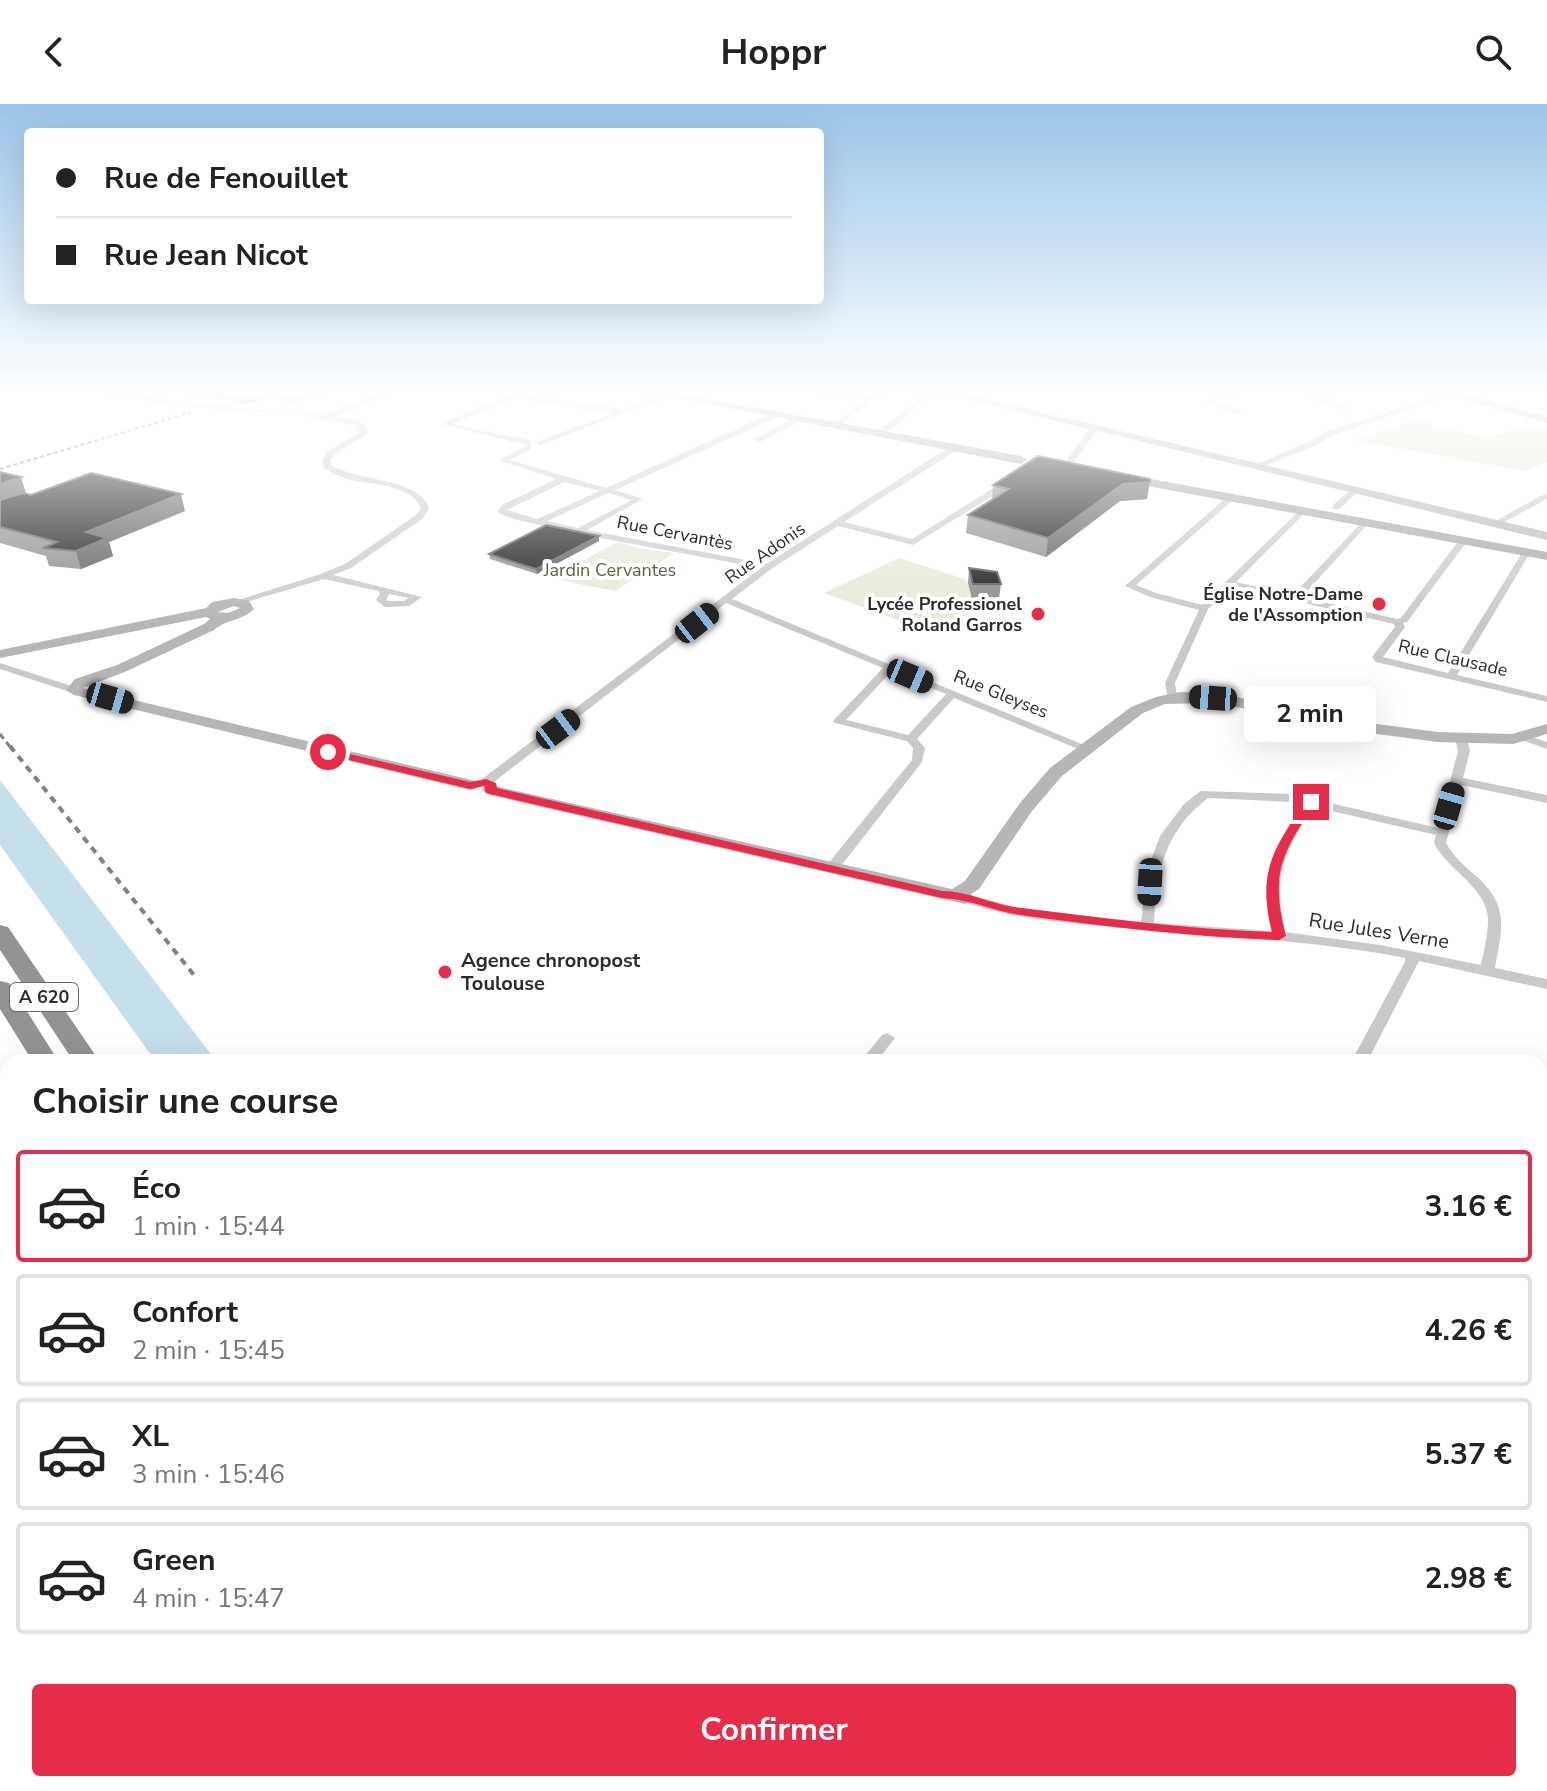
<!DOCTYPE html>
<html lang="fr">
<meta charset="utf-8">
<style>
:root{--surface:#fff;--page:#f6f6f6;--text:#222;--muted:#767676;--line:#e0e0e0;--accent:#e62c48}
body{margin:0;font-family:"Nunito Sans",sans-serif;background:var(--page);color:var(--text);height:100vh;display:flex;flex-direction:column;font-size:30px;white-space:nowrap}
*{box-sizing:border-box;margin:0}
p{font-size:26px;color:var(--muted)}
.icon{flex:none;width:44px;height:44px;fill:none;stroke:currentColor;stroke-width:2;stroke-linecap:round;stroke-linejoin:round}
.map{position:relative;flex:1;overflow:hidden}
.side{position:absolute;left:0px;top:950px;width:1548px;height:738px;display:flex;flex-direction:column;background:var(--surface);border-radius:24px 24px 0 0;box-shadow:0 8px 32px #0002}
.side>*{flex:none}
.top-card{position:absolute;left:24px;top:24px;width:800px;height:176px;border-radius:8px;box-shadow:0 8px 32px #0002;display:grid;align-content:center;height:176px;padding:0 32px;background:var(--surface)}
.end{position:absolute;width:36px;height:36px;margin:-18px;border:10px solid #e62c48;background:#fff;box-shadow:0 0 0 4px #fff}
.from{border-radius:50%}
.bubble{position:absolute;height:56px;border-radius:8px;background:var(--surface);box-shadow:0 8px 32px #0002;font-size:26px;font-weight:700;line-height:56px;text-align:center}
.car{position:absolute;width:24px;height:48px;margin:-24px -12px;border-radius:10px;box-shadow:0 0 6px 2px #0007;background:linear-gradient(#222 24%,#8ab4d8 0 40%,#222 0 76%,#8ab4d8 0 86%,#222 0)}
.top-card b{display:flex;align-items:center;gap:28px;height:76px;font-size:30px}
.top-card b+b{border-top:2px solid var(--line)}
.top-card i{width:20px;height:20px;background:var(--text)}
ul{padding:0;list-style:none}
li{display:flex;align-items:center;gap:24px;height:112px;margin:0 16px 12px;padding:0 16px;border:4px solid var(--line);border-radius:8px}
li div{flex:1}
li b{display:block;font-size:30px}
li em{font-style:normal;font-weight:700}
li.selected{border-color:var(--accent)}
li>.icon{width:72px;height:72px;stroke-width:1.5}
h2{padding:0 32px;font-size:36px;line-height:96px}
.primary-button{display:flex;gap:16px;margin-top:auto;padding:16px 32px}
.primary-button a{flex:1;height:92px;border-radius:8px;background:var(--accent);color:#fff;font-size:32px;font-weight:700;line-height:92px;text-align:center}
header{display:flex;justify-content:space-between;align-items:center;height:104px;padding:0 32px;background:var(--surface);font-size:36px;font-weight:700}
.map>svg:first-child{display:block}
.green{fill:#e4ead9}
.water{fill:#c5dfeb}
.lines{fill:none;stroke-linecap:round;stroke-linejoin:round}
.street{fill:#c9c9c9;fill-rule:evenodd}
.secondary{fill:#b6b6b6;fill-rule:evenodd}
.primary{fill:#a4a4a4;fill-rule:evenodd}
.highway{fill:#939393;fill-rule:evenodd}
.rail-far2{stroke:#818181;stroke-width:2;stroke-dasharray:4 3;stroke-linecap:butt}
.rail-far1{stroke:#818181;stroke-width:3;stroke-dasharray:6 4;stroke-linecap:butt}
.rail{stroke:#818181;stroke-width:4;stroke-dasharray:7 6;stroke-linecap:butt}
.wall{fill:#898989}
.shaded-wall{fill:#5a5a5a}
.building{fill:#131313;stroke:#5a5a5a;stroke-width:2}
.route{fill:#e62c48}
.poi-dot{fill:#e62c48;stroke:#fff;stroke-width:3}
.labels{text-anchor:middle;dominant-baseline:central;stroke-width:8;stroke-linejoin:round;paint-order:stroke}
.far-street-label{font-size:18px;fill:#2c2c2c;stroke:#fff}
.far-park-label{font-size:18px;fill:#53683a;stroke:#fff}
.far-poi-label{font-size:18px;font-weight:bold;fill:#2c2c2c;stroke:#fff;text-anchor:end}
.shield{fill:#fff;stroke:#6b6b6b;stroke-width:2}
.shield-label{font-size:18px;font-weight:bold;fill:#2c2c2c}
.street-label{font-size:20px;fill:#2c2c2c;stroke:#fff}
.poi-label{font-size:20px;font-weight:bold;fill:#2c2c2c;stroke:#fff;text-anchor:start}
</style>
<header><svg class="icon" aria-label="back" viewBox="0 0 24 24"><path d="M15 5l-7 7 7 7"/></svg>Hoppr<svg class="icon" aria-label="search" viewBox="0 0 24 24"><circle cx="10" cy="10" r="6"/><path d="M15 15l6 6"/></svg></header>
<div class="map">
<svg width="1547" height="1687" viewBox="0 0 1547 1687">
<rect width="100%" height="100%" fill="#fff"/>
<path class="green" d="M 1418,316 L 1485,335 L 1530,321 L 1547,325 L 1547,358 L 1524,367 L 1354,336 Z
M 618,438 L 642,445 L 674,449 L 615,487 L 549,474 Z
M 899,454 L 965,475 L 983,503 L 931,528 L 824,489 Z"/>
<path class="water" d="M 0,676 L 217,958 L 156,958 L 0,741 Z
M 674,1680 L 772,1680 L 777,1687 L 679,1687 Z"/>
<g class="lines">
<path class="street" d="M 92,285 L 106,285 L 169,297 L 325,311 L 390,285 L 399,285 L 334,313 L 359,317 L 367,324 L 367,330 L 334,351 L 330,356 L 331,361 C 356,377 423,375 429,405 L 422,415 L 351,464 L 333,471 L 422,493 L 409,502 L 385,503 L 376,496 L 380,490 L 378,487 L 324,475 L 240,500 L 232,498 L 318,471 L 345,460 L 416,411 L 421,405 C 413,379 368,381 347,375 C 339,372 332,369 324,364 L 322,356 L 328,347 L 359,329 L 359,325 L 354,321 L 308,312 L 169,301 ZM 389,490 L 409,494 L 404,497 L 388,497 L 386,496 Z
M 823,285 L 831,285 L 829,288 L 868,293 L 874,288 L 870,285 L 878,285 L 881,288 L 837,324 L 834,320 L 864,296 L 825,291 L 821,287 Z
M 930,285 L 937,285 L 883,333 L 877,333 L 877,329 Z
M 1239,285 L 1249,285 L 1213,298 L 1246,308 L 1246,312 L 1203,298 Z
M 1313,286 L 1336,291 L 1336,293 L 1330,296 L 1350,305 L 1344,306 L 1309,293 L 1310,288 Z
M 514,290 L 622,305 L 668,290 L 668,292 L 541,341 L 538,341 L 538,337 L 614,309 L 515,294 L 452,320 L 531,337 L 531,345 L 510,356 L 606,384 L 771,309 L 777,309 L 777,313 L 615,386 L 643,395 L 587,426 L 766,460 L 951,342 L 957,342 L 957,346 L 844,418 L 912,435 L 1003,378 L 1009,378 L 1009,382 L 913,441 L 838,422 L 771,465 L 732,495 L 1091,644 L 1089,646 L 1081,646 L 954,594 L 917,635 L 925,644 L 922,658 L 837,767 L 827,767 L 826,764 L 827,761 L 912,656 L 913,644 L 907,637 L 835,619 L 833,617 L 883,564 L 726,499 L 490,681 L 482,681 L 482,675 L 761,464 L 579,430 L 513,415 L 499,409 L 498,407 L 502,401 L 556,375 L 499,356 L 527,341 L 440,320 ZM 564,378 L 600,387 L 537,415 L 507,406 ZM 608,389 L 632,396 L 578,424 L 547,417 ZM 891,568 L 946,590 L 908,631 L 846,616 Z
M 1436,293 L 1441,294 L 1330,332 L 1321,339 L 1262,363 L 1255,361 L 1315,335 L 1324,328 Z
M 797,313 L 804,315 L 760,338 L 753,336 Z
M 1093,320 L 1100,322 L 1068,366 L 1062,366 L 1061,364 Z
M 1354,383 L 1361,385 L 1339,405 L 1333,405 L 1333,401 Z
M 1544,390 L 1547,390 L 1547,395 L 1499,421 L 1492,419 Z
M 1227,393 L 1234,395 L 1136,481 L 1156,489 L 1202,501 L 1301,405 L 1305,408 L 1304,410 L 1236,478 L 1293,491 L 1364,416 L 1368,419 L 1367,421 L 1302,493 L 1397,515 L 1401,514 L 1459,436 L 1465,436 L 1465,440 L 1407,518 L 1403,519 L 1405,523 L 1383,553 L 1448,569 L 1522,449 L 1529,447 L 1530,449 L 1457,571 L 1547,592 L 1547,598 L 1376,558 L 1372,553 L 1395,523 L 1394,520 L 1231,482 L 1208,505 L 1175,579 L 1177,593 L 1176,595 L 1168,595 L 1165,579 L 1199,506 L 1150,493 L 1125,482 Z
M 0,559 L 78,584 L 79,586 L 74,589 L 70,588 L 0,565 Z
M 1523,630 L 1547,638 L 1547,645 L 1519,635 L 1519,631 Z
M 1461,631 L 1467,634 L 1470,647 L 1463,674 L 1547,691 L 1547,699 L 1461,681 L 1446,739 C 1454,753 1464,762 1476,772 C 1510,802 1502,824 1495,864 L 1547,875 L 1547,885 L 1419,857 L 1367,958 L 1351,958 L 1405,858 L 1405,854 C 1308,835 1209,833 1113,823 C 1062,818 1010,815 962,797 L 960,794 L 967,790 L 1019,804 L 1141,818 L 1147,767 L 1160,732 L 1184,700 L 1201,687 L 1291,690 L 1438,724 L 1458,647 L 1455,634 ZM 1208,694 L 1291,698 L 1303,700 C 1271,748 1259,769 1271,827 L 1154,819 C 1157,766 1164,728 1208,694 ZM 1314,703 L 1436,731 L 1434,739 C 1448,767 1488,784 1488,816 C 1488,831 1484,846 1481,861 L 1380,841 L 1285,828 C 1273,771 1282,751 1314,703 Z
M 887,929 L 895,934 L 876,958 L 860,958 L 882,931 Z
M 1540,1014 L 1547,1016 L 1547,1029 L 1540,1027 Z
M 1540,1104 L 1547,1106 L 1547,1120 L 1540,1118 Z
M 1540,1212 L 1547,1215 L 1547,1231 L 1540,1228 Z
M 1540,1377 L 1547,1377 L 1547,1395 L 1540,1395 Z
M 1540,1516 L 1547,1517 L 1547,1539 L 1540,1538 Z"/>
<path class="secondary" d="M 926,285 L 944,285 L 1547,428 L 1547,436 Z
M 1428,285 L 1444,285 L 1547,313 L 1547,319 Z
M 234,494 L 249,497 L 254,505 C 242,517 226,515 214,526 L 127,567 L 83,584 L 476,677 L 478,681 L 476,685 L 470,686 L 74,591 L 66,586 L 75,575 L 117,561 L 204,520 L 210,515 L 206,513 L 0,554 L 0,546 L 206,504 L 212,498 ZM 234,502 L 240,504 L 228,509 L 218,508 Z
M 1180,588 L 1216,589 L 1354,617 L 1438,628 L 1512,630 L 1547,620 L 1547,630 L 1513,640 L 1438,638 L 1354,627 L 1216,599 L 1165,600 L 1143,609 L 1062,672 L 1032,707 L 979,785 L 971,790 L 975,794 L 972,798 L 965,800 L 490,691 L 481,686 L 490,681 L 952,785 L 965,777 L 1020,699 L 1050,664 L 1131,603 L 1156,593 Z"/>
<path class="primary" d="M 630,285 L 653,285 L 1021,352 L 1027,356 L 1021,360 Z
M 1124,370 L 1547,448 L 1547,456 L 1120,377 L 1118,374 Z"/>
<path class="highway" d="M 0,821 L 8,823 L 100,958 L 74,958 L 0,846 Z
M 0,877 L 9,879 L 59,958 L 33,958 L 0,905 Z
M 398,1680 L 440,1680 L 441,1687 L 399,1687 Z
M 462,1680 L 504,1680 L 507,1687 L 465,1687 Z"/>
<path class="rail-far2" d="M 0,365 L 192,308"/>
<path class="rail-far1" d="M 0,630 L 11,644"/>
<path class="rail" d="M 10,642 L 194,871"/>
</g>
<path class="wall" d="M 170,285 L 331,285 L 294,298 L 268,293 L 247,300 Z
M 0,368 L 21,373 L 26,390 L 31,391 L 185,407 L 109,438 L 113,452 L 81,465 L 49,462 L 46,452 L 0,439 Z
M 993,381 L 1147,395 L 1120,397 L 1046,453 L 966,429 L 968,411 L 992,396 Z
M 599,437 L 537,470 L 490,455 L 489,450 Z
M 969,464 L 1001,480 L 999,495 L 972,495 L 968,479 Z"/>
<path class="shaded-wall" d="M 244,285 L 267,285 L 268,293 L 247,300 Z
M 291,285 L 331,285 L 294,298 Z
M 21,373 L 26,390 L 0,404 L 0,380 Z
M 1150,378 L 1147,395 L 1120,397 L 1046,453 L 1048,434 L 1123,380 Z
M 181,390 L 185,407 L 109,438 L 113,452 L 81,465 L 76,447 L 86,428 Z
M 599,432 L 599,437 L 537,470 L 536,465 Z"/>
<path class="building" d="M 1038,352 L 1150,375 L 1150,378 L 1123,380 L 1048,434 L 968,411 L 1009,385 L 993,381 Z
M 0,368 L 21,373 L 0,380 Z
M 91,369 L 181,390 L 86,428 L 107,434 L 76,447 L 43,444 L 57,438 L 0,423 L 0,396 L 23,389 L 31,391 Z
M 546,421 L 599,432 L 536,465 L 489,450 Z
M 969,464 L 997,468 L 1001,480 L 973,480 Z"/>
<linearGradient id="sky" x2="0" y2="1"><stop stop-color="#9ac5e9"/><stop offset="0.55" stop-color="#fff"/><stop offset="1" stop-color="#fff" stop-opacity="0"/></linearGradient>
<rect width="1547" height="521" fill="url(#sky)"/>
<path class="route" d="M 328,645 L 470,678 L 486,675 L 496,679 L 497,684 L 942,787 C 967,787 989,799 1014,803 C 1100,814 1185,825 1272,828 C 1257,767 1273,745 1307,696 L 1316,698 C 1281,750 1270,770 1286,832 L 1279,836 C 1192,833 1107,823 1020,811 C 994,807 968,795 942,794 L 490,690 L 486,689 L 484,682 L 470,685 L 324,650 L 322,648 Z"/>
<g class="poi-dot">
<circle cx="1379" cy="500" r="8"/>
<circle cx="1038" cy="510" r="8"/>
<circle cx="445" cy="868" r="8"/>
</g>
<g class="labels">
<g class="far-street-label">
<text transform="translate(675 429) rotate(11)">Rue Cervantès</text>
<text transform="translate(765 449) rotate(-35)">Rue Adonis</text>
<text transform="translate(1453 554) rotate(13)">Rue Clausade</text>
<text transform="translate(1001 590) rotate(22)">Rue Gleyses</text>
</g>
<g class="far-park-label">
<text x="610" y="466">Jardin Cervantes</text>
</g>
<g class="far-poi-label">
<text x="1363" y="490">Église Notre-Dame<tspan x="1363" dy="21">de l'Assomption</tspan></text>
<text x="1022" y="500">Lycée Professionel<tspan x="1022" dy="21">Roland Garros</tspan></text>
</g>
<rect class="shield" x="10" y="879" width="68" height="28" rx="6"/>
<g class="shield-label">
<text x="44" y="893">A 620</text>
</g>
<g class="street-label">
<text transform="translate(1379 827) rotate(9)">Rue Jules Verne</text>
</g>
<g class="poi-label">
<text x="461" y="856">Agence chronopost<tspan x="461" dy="23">Toulouse</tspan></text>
</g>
</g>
</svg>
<i class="end from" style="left:328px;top:648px"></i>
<i class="end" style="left:1311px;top:698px"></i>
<div class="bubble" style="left:1244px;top:582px;width:132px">2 min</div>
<i class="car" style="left:697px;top:519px;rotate:52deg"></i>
<i class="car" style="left:910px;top:572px;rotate:113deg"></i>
<i class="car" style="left:110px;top:594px;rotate:106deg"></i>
<i class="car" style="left:1213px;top:594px;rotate:274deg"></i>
<i class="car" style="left:558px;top:625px;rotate:53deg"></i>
<i class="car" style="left:1449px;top:702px;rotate:16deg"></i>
<i class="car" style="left:1150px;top:778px;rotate:183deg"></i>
<div class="top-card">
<b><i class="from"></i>Rue de Fenouillet</b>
<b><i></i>Rue Jean Nicot</b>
</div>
<section class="side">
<h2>Choisir une course</h2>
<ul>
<li class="selected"><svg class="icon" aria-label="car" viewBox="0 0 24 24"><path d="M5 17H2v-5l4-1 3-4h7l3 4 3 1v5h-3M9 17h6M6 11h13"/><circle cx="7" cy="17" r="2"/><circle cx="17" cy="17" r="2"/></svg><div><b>Éco</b><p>1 min · 15:44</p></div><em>3.16 €</em></li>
<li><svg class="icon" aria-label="car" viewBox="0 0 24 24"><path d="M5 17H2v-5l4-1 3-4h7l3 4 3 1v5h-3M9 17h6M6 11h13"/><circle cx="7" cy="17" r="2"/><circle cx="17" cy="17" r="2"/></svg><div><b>Confort</b><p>2 min · 15:45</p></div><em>4.26 €</em></li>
<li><svg class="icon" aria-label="car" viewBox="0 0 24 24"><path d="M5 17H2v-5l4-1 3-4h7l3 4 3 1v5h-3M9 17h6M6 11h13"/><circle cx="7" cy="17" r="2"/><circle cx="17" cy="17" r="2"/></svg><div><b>XL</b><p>3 min · 15:46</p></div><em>5.37 €</em></li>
<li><svg class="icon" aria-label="car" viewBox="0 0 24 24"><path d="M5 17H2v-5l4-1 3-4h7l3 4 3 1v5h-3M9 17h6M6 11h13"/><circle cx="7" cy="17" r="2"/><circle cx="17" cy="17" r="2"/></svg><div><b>Green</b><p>4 min · 15:47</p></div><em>2.98 €</em></li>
</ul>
<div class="primary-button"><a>Confirmer</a></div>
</section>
</div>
